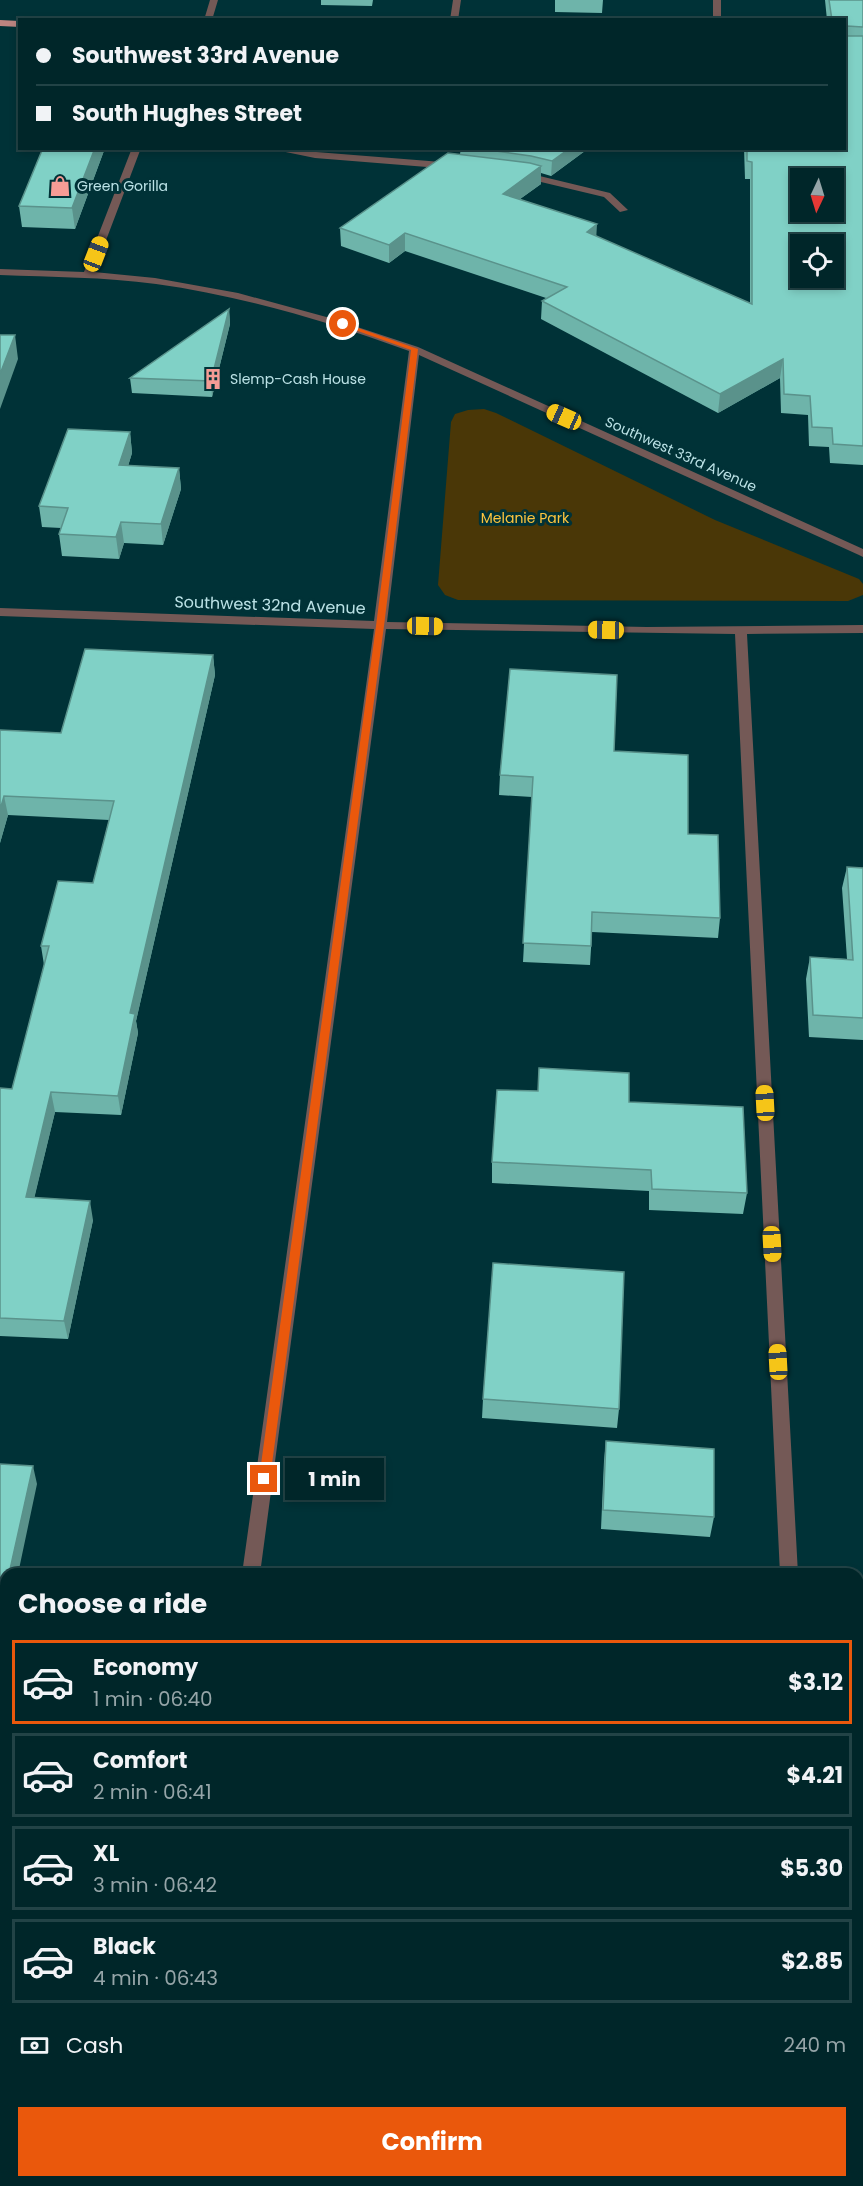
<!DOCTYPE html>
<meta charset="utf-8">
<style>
:root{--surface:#002629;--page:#0e3235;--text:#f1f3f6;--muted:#95a5a8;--line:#224346;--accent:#ea580c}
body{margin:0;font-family:Poppins,sans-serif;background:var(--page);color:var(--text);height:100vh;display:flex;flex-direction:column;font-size:22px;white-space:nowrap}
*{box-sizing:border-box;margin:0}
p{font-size:20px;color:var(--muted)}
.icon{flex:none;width:33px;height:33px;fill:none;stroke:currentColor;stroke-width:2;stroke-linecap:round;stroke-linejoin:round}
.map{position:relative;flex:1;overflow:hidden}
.side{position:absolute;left:0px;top:1568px;width:864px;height:620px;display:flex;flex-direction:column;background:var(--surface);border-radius:18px 18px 0 0;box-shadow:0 3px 9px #0003,0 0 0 2px var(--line)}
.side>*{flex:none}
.guide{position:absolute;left:18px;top:18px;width:828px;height:132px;border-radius:0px;box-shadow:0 3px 9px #0003,0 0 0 2px var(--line);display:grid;align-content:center;height:132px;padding:0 18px;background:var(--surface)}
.needle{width:39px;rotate:184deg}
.tools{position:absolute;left:790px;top:168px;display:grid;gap:12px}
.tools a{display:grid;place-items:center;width:54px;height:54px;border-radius:0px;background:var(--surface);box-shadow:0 3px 9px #0003,0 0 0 2px var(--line);font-size:30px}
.end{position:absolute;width:27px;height:27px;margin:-14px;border:8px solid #ea580c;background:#fff;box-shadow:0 0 0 3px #fff}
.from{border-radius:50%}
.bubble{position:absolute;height:42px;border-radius:0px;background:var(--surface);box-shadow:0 3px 9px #0003,0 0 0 2px var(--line);font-size:20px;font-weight:700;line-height:42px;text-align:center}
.car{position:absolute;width:18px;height:36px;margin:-18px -9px;border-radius:8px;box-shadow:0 0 4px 2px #0007;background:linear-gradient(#f5c518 24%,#345 0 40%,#f5c518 0 76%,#345 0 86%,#f5c518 0)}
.guide b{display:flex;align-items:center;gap:21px;height:57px;font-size:22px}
.guide b+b{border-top:2px solid var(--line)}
.guide i{width:15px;height:15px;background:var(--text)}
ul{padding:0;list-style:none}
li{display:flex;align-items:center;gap:18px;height:84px;margin:0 12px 9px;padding:0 6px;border:3px solid var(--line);border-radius:0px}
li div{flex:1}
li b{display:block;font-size:22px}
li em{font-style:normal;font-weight:700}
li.selected{border-color:var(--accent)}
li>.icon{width:54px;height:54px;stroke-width:1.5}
h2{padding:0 18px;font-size:27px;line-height:72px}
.pay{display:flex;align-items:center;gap:15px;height:66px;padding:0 18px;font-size:22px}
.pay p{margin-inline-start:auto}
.primary-button{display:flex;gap:12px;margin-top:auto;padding:12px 18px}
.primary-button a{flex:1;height:69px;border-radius:0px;background:var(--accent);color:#fff;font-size:24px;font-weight:700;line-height:69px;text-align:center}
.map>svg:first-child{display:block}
.green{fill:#4a3707}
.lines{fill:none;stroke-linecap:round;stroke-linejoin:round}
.minor{fill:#745956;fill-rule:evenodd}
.major{fill:#bc8480;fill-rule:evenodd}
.wall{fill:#6eb4aa}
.shaded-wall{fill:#5a928b}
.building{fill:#80d1c6;stroke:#5a928b;stroke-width:1.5;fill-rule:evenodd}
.route{fill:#ea580c}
.labels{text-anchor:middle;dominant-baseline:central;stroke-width:6;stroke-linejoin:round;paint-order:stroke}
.far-poi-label{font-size:14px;fill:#bbe2e6;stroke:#003237;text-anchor:start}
.far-street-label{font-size:14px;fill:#bbe2e6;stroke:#003237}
.far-park-label{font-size:14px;fill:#fcc43e;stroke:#003237}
.street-label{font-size:16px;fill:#bbe2e6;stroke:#003237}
</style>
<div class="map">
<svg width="863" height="2186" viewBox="0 0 863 2186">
<rect width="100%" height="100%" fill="#003237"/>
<path class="green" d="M 484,409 L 496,413 L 715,520 L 859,579 L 863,584 L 863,595 L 848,601 L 458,600 L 445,595 L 438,585 L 451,422 L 455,414 L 468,410 Z"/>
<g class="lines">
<path class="minor" d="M 210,0 L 218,0 L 212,20 L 204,20 Z
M 453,0 L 461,0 L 458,20 L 450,20 Z
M 713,0 L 721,0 L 721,20 L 713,20 Z
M 132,148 L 141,148 L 94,272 L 155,278 L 238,293 L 330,318 L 418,347 L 863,549 L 863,557 L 859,555 L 419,355 L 387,622 L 647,627 L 863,625 L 863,633 L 747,634 L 798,1574 L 780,1574 L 735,634 L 386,629 L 260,1574 L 242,1574 L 374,629 L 0,616 L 0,608 L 374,621 L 409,351 C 327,321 242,296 156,284 C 104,277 52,277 0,275 L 0,269 L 84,272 Z
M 266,148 L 429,161 L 452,163 L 457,166 L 452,169 L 315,158 Z
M 523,172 L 610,193 L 628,210 L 620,212 L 604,197 L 520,177 L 520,173 Z
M 0,1962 L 6,1963 L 6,1983 L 0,1982 Z
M 858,2026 L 863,2027 L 863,2047 L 858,2046 Z
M 158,2181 L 180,2181 L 179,2186 L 157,2186 Z"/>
<path class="major" d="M 0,20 L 20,21 L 20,27 L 0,26 Z"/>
</g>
<path class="wall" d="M 321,0 L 373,0 L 372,6 L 321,5 Z
M 555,0 L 603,0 L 602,13 L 555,12 Z
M 825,0 L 863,0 L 863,465 L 830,463 L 829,447 L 809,446 L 808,415 L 781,413 L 780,378 L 718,413 L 541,319 L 542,301 L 546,298 L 405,251 L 389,263 L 341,246 L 340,228 L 460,154 L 461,148 L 589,148 L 551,176 L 541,173 L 541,184 L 520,199 L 596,236 L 750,303 L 750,179 L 745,179 L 744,148 L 844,148 L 844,20 L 827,20 Z
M 43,148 L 105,148 L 75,229 L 22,227 L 19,206 Z
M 229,309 L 230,324 L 212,397 L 132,393 L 130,378 Z
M 130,432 L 132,453 L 128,466 L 179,468 L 181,489 L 163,545 L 124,543 L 119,559 L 62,556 L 59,534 L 61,528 L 42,527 L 39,506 Z
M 213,655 L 215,675 L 136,1021 L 138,1033 L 121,1115 L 55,1112 L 34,1198 L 93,1220 L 68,1339 L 0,1336 L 0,1088 L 12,1089 L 44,965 L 41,946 L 93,883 L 109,820 L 8,815 L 0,843 L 0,730 L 61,733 Z
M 614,751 L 688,834 L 720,918 L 718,938 L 592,932 L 590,965 L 523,962 L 532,797 L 499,795 L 500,775 Z
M 847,867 L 863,868 L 863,1040 L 809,1037 L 806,979 L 810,957 L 847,959 L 842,888 Z
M 539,1068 L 629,1102 L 747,1193 L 743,1214 L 649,1210 L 649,1191 L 492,1183 L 492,1162 L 538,1091 Z
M 483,1399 L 619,1409 L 617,1428 L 482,1418 Z
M 606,1441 L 714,1517 L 710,1537 L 601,1529 L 604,1461 Z
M 858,1783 L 863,1783 L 863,1874 L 858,1873 Z
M 651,2181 L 858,2181 L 863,2186 L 651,2186 Z"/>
<path class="shaded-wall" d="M 95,148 L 105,148 L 75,229 L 72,208 Z
M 570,148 L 589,148 L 551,176 L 552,161 Z
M 541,166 L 541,184 L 502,212 L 503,194 Z
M 597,224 L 596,242 L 587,232 Z
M 405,233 L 405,251 L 389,263 L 389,245 Z
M 229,309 L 230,324 L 212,397 L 211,381 Z
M 15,335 L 18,359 L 0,409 L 0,374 Z
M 783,359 L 780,378 L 718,413 L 720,394 Z
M 130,432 L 132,453 L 122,486 L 119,465 Z
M 179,468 L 181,489 L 163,545 L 161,524 Z
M 121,522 L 124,543 L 119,559 L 116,537 Z
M 213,655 L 215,675 L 136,1021 L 138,1033 L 121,1115 L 118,1096 L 130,1013 Z
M 4,796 L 8,815 L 0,843 L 0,810 Z
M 51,1092 L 55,1112 L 30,1216 L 26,1197 Z
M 90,1201 L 93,1220 L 68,1339 L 64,1321 Z
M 33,1466 L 37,1484 L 18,1574 L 9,1574 Z
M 6,1587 L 6,1628 L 1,1650 L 6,1663 L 0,1690 L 0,1614 Z"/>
<path class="building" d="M 829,0 L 863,0 L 863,27 L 847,26 L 844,28 L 844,20 L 832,20 Z
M 844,29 L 846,36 L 863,36 L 863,446 L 833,444 L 832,428 L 812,427 L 810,396 L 784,394 L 783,359 L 720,394 L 542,301 L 567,287 L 405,233 L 389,245 L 340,228 L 448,153 L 530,163 L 541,166 L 503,194 L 597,224 L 587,232 L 752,304 L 752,162 L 747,161 L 747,148 L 844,148 ZM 801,178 L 834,178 L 834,212 L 801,212 ZM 801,244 L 834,244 L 834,278 L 801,278 Z
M 43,148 L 95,148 L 72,208 L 19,206 Z
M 475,148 L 570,148 L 552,161 L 531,156 Z
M 229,309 L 211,381 L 130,378 Z
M 0,335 L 15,335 L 0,374 Z
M 68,429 L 130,432 L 119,465 L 179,468 L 161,524 L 121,522 L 116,537 L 59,534 L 68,508 L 39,506 Z
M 85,649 L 213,655 L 130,1013 L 135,1014 L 118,1096 L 51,1092 L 26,1197 L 90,1201 L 64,1321 L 0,1318 L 0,1088 L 12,1089 L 49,946 L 41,946 L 58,881 L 93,883 L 114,801 L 4,796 L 0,810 L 0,730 L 61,733 Z
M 510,669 L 617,675 L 614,751 L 688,755 L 688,834 L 718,835 L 720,918 L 592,912 L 591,946 L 523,943 L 533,777 L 500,775 Z
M 847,867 L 863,868 L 863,1018 L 813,1015 L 810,957 L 853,960 Z
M 539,1068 L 629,1073 L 629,1102 L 743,1107 L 747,1193 L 652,1189 L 651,1170 L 492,1162 L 497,1090 L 538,1091 Z
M 493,1263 L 624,1272 L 619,1409 L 483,1399 Z
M 606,1441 L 714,1449 L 714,1517 L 603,1510 Z
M 0,1464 L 33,1466 L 9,1574 L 6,1574 L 6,1587 L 0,1614 Z
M 858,1783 L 863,1783 L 863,1857 L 861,1857 L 859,1831 L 858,1831 Z
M 858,2153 L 863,2154 L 863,2186 L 655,2186 L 655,2181 L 858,2181 Z"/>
<path class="route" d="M 341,322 L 418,349 L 384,626 L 270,1479 L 264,1484 L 259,1479 L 376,626 L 411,350 L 341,325 Z"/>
<defs>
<symbol id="shop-bare" viewBox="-9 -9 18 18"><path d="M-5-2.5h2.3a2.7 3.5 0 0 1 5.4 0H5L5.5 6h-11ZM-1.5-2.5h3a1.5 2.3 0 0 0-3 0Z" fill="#f59c95" stroke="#003237" stroke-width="2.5" paint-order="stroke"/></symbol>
<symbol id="building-bare" viewBox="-9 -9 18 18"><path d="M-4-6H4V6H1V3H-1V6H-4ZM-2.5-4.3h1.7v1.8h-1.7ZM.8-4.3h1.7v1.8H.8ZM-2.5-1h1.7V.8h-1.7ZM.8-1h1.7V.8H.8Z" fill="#f59c95" stroke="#003237" stroke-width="2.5" paint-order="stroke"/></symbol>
</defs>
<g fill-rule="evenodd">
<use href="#shop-bare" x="45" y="171" width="30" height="30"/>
<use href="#building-bare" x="198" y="364" width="30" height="30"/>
</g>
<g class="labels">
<g class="far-poi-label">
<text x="77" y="186">Green Gorilla</text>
<text x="230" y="379">Slemp-Cash House</text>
</g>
<g class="far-street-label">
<text transform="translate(681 454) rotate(24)">Southwest 33rd Avenue</text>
</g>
<g class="far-park-label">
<text x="525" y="518">Melanie Park</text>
</g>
<g class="street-label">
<text transform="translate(270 605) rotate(2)">Southwest 32nd Avenue</text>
</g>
</g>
</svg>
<div class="tools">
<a><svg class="needle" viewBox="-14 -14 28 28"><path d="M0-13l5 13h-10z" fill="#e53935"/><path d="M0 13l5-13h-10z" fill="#95a5a8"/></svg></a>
<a><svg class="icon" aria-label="locate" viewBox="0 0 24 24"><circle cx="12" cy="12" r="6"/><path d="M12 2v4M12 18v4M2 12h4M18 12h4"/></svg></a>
</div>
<i class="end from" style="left:343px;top:324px"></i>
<i class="end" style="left:264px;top:1479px"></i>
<div class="bubble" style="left:285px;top:1458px;width:99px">1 min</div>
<i class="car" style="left:96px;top:254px;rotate:21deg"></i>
<i class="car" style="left:564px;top:417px;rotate:294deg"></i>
<i class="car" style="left:425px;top:626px;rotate:91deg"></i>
<i class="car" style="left:606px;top:630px;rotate:271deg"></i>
<i class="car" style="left:765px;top:1103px;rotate:357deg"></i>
<i class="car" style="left:772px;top:1244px;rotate:177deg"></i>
<i class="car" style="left:778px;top:1362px;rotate:357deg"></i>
<div class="guide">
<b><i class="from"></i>Southwest 33rd Avenue</b>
<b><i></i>South Hughes Street</b>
</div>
<section class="side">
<h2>Choose a ride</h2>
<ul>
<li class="selected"><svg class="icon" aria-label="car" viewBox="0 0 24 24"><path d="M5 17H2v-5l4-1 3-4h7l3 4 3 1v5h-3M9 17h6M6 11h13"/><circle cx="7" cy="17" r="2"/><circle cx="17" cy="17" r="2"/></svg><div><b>Economy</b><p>1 min · 06:40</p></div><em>$3.12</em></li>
<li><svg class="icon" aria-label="car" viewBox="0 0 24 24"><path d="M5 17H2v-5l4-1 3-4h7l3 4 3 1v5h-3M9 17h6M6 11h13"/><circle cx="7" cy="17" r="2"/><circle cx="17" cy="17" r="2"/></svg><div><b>Comfort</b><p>2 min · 06:41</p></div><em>$4.21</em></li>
<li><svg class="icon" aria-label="car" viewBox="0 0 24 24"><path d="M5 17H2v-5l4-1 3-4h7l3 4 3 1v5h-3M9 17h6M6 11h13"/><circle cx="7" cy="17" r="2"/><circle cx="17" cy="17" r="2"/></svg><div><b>XL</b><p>3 min · 06:42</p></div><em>$5.30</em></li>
<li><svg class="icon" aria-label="car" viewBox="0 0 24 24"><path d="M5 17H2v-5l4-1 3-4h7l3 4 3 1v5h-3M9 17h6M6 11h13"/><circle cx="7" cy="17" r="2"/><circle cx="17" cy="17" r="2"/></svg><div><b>Black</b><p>4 min · 06:43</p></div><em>$2.85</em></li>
</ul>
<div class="pay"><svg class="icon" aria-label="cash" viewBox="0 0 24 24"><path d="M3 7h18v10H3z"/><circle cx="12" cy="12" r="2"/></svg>Cash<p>240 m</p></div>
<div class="primary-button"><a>Confirm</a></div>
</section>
</div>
